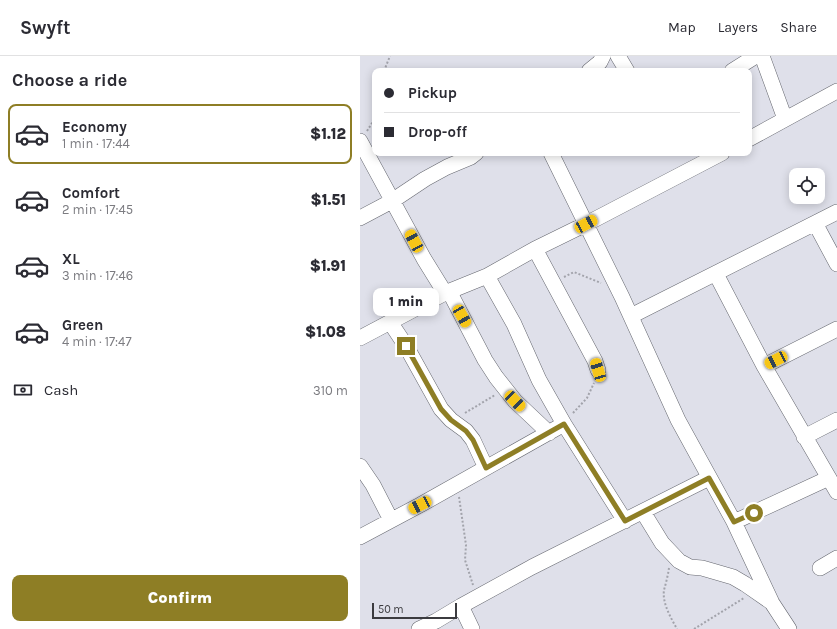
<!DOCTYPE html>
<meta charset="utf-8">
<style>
:root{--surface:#fff;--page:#f7f7f7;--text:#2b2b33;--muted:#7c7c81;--line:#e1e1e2;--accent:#8e7e25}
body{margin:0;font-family:Karla,sans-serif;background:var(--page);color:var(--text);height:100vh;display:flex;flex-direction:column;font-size:15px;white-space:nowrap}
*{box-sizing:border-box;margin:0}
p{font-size:13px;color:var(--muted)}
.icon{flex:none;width:22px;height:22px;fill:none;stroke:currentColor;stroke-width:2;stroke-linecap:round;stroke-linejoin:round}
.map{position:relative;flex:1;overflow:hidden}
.drawer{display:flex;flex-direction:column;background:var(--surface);width:360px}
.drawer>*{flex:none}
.top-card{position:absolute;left:12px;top:12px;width:380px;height:88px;border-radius:8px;box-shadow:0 2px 10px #0003;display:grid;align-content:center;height:88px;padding:0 12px;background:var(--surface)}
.controls{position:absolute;left:429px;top:112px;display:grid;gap:8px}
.controls a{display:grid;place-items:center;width:36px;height:36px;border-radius:8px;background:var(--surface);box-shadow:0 2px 10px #0003;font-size:20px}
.scale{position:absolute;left:12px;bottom:10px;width:85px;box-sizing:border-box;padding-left:4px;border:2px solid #3b3b3f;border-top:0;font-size:11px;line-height:14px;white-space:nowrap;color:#3b3b3f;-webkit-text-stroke:3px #dfe0ea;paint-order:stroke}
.end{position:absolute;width:18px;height:18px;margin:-9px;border:5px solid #8e7e25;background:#fff;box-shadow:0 0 0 2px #fff}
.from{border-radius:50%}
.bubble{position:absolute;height:28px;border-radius:8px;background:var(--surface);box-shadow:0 2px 10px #0003;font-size:13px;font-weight:800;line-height:28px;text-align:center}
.car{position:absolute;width:12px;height:24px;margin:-12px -6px;border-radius:5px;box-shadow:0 0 3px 1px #0007;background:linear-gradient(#f5c518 24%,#345 0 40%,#f5c518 0 76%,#345 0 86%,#f5c518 0)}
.top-card b{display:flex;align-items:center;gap:14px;height:38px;font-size:15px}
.top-card b+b{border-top:1px solid var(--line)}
.top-card i{width:10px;height:10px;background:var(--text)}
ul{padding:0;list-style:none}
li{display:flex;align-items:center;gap:12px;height:60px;margin:0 8px 6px;padding:0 4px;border:2px solid transparent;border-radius:8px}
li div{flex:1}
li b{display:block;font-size:15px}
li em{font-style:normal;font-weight:800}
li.selected{border-color:var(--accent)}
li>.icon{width:36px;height:36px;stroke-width:1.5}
h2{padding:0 12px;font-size:18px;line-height:48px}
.pay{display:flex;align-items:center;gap:10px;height:44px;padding:0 12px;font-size:15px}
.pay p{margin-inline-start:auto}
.primary-button{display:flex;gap:8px;margin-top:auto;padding:8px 12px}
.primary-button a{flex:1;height:46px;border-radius:8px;background:var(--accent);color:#fff;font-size:16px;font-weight:800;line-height:46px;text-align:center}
header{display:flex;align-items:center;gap:24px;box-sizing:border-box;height:56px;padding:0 20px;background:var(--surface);border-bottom:1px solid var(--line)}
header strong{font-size:19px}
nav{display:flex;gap:22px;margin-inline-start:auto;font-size:14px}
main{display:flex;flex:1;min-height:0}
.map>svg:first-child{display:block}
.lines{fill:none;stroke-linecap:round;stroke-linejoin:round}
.minor-casing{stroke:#65676f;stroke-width:16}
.path{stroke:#a2a3ab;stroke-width:2;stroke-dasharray:2 2;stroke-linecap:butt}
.minor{stroke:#fff;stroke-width:15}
.route{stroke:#8e7e25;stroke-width:5}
</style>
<header>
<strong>Swyft</strong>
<nav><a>Map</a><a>Layers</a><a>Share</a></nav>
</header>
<main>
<section class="drawer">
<h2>Choose a ride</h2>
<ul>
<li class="selected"><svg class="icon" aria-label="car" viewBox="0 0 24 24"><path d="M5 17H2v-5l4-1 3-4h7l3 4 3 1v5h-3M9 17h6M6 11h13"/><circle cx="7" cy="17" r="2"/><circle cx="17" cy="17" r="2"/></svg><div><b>Economy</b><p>1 min · 17:44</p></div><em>$1.12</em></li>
<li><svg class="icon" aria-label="car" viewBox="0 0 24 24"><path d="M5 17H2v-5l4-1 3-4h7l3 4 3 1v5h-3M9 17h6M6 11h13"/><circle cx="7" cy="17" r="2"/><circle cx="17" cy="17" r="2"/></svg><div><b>Comfort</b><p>2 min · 17:45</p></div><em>$1.51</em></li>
<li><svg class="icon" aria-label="car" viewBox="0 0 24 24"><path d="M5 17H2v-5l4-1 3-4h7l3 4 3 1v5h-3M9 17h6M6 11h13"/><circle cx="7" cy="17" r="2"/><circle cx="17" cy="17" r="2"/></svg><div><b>XL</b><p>3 min · 17:46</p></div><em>$1.91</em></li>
<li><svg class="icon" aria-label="car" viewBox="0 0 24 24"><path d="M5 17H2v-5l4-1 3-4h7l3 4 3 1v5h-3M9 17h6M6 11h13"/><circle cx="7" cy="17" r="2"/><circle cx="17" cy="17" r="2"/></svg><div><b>Green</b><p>4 min · 17:47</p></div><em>$1.08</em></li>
</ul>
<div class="pay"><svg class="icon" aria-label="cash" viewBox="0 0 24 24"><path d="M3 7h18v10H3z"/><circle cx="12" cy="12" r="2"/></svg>Cash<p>310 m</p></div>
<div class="primary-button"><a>Confirm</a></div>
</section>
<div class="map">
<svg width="477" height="573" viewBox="0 0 477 573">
<rect width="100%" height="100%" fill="#dfe0ea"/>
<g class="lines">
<defs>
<path id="minor" d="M 258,0 L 267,15
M 402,0 L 425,63
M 229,15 L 240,6 L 243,0
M 372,15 L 396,0
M 389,83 L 477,35
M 0,85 L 64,203 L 85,237
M 191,97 L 262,241 L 318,364 L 374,466 L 412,547 L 429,573
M 0,162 L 32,145 L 65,123 L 87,111 L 111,101 L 116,97
M 455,167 L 477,208
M 175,193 L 235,305 L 238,314
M 356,218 L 404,310 L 477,436
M 127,220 L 154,268 L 179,324 L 204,368 L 265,465
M 89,235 L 125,304 L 136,321 L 155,345 L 189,377
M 271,260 L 477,156
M 30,266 L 46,290 L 81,353 L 91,364 L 106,375 L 113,384 L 126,412
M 0,282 L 85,237 L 127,220 L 175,193 L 226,168 L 362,97
M 404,310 L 477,273
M 444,381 L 477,364
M 0,410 L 13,429 L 31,464
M 283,456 L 302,487 L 319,505 L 330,511 L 342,512 L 373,521 L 385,528 L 411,546
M 374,466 L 469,422
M 0,481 L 60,449 L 204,368
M 460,512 L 477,502
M 101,550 L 112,573
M 59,573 L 76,565 L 101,550 L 172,511 L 349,422"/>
</defs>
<use href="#minor" class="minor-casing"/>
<path class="path" d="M 24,15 L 30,0
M 7,75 L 12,67 L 15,57
M 204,221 L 214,216 L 241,227
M 105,357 L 135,339
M 213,357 L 227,342 L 234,327
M 99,441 L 106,489 L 105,504 L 113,529
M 309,512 C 308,519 306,527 304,534 C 302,547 311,562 317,573
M 334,573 L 384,542"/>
<use href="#minor" class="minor"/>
</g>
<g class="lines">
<path class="route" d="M 46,290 L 81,353 L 91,364 L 106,375 L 113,384 L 126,412 L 204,368 L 265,465 L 349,422 L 374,466 L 394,457"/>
</g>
</svg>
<div class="controls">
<a><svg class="icon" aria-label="locate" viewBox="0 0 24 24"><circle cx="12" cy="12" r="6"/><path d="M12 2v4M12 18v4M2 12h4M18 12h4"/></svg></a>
</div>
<div class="scale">50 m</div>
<i class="end from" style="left:394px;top:457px"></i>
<i class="end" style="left:46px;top:290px"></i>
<div class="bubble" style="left:13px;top:232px;width:66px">1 min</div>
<i class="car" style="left:226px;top:168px;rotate:62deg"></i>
<i class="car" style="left:54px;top:185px;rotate:332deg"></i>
<i class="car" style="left:102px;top:260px;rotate:150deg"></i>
<i class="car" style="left:416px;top:304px;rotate:243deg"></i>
<i class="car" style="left:238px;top:314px;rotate:343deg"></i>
<i class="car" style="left:155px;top:345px;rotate:135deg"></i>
<i class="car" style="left:60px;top:449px;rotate:243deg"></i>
<div class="top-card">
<b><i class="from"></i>Pickup</b>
<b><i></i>Drop-off</b>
</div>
</div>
</main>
